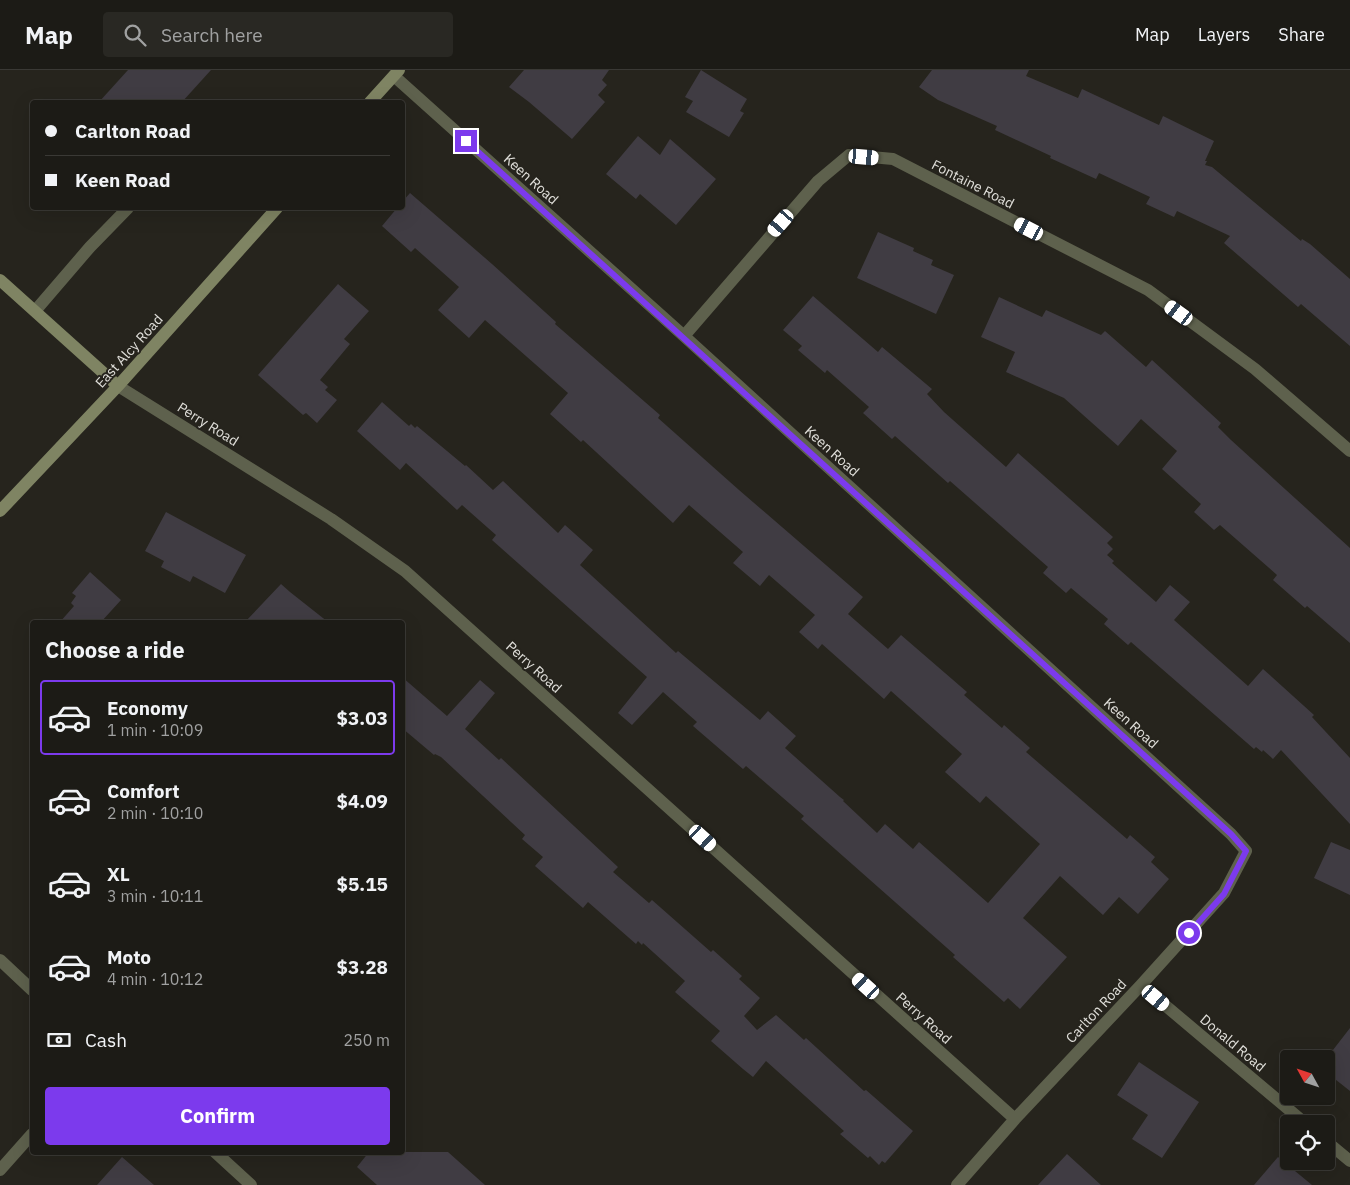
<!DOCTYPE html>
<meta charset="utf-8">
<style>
:root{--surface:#1c1b16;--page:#292823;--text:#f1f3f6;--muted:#a0a1a1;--line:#3a3935;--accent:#7c3aed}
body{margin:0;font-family:"IBM Plex Sans",sans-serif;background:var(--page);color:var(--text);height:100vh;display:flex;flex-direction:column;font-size:19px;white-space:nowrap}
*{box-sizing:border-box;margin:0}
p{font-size:16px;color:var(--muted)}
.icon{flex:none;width:28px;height:28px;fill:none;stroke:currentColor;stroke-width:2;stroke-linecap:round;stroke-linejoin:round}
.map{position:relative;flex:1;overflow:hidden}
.sheet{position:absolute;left:30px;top:550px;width:375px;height:535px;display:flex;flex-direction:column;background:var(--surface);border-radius:5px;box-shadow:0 5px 20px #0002,0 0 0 1px var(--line)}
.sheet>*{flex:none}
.banner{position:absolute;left:30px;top:30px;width:375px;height:110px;border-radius:5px;box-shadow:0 5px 20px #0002,0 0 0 1px var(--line);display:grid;align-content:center;height:110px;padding:0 15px;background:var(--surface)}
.needle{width:32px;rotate:310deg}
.tools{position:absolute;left:1280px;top:980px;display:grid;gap:10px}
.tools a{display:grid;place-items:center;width:55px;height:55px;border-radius:5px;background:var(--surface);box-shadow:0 5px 20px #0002,0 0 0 1px var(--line);font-size:25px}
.end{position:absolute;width:22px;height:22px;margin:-11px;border:6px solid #7c3aed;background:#fff;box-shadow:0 0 0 2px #fff}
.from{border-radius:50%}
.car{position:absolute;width:15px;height:30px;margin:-15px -8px;border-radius:6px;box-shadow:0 0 4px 1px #0007;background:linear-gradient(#fff 24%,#345 0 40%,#fff 0 76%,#345 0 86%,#fff 0)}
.banner b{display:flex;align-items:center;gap:18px;height:48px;font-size:19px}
.banner b+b{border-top:1px solid var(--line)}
.banner i{width:12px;height:12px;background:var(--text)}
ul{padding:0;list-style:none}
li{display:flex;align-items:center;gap:15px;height:75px;margin:0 10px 8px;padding:0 5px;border:2px solid transparent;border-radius:5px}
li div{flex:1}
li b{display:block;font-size:19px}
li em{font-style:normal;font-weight:700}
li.current{border-color:var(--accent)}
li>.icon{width:45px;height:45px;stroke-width:1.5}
h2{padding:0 15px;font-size:22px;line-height:60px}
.pay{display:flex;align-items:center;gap:12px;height:55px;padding:0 15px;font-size:19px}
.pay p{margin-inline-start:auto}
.cta{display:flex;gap:10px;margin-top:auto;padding:10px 15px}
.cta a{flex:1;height:58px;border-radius:5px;background:var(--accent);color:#fff;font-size:20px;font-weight:700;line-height:58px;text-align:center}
header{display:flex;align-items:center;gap:30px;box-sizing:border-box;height:70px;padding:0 25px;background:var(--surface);border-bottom:1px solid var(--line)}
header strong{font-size:24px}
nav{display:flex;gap:28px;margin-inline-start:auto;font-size:18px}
.search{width:350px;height:45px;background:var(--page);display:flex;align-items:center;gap:12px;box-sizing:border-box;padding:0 18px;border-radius:5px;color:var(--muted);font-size:19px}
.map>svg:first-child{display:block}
.building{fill:#403c43}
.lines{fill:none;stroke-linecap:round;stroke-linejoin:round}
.lane{stroke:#5e614d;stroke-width:12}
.street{stroke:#5e614d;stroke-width:12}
.secondary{stroke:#7f8463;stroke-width:12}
.route{stroke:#7c3aed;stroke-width:6}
.labels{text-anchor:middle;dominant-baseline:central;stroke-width:4;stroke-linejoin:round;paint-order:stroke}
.street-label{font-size:14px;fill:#e0dfda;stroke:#26241d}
</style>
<header>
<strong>Map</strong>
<div class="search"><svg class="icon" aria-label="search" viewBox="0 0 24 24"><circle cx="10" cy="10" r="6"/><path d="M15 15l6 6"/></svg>Search here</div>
<nav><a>Map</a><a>Layers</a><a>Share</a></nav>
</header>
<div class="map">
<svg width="1350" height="1115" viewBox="0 0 1350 1115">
<rect width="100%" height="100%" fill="#26241d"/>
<path class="building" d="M 128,0 L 211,0 L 182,32 L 99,32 Z
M 524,0 L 609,0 L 602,10 L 607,15 L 598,25 L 605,32 L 572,69 L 529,32 L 509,17 Z
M 701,0 L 747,29 L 740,41 L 744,43 L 729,67 L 686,42 L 693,31 L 685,27 Z
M 932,0 L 1029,0 L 1026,6 L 1078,28 L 1082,19 L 1159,55 L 1163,46 L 1214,71 L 1205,91 L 1207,91 L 1205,95 L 1212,97 L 1301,171 L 1302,169 L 1310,174 L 1350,209 L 1350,276 L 1301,234 L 1298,237 L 1224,173 L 1230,166 L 1177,141 L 1174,147 L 1146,134 L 1150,127 L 1099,103 L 1096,109 L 1050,88 L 1051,86 L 995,60 L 997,56 L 938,30 L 919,17 Z
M 638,66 L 660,85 L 670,69 L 716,109 L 676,155 L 640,124 L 636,129 L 606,104 Z
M 410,123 L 492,194 L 556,252 L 555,254 L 660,345 L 658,348 L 739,420 L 863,527 L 848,544 L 888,579 L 901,565 L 967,622 L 964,625 L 1002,658 L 1004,655 L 1030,678 L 1026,682 L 1127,769 L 1130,765 L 1155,787 L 1151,792 L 1169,809 L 1138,844 L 1119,827 L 1103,845 L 1060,806 L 1023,848 L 1067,887 L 1020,939 L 1008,928 L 1004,932 L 953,887 L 955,885 L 801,749 L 804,746 L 746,696 L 743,699 L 693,656 L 697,652 L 663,622 L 632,655 L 618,643 L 647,607 L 492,470 L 496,465 L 462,435 L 457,440 L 406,393 L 400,400 L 357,361 L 382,332 L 409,356 L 411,354 L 415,358 L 417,356 L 465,396 L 466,395 L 493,420 L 503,411 L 558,463 L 565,455 L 593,480 L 580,495 L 676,583 L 678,581 L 760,650 L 768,641 L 796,666 L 785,678 L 840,727 L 844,730 L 843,731 L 877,763 L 885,754 L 913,779 L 919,772 L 988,833 L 1040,774 L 986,726 L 980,733 L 945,702 L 962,684 L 891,621 L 884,629 L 822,574 L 818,579 L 799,562 L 815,545 L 769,505 L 760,516 L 733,493 L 743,482 L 689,435 L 673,453 L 583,370 L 581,372 L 550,344 L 568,323 L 485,250 L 469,268 L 438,240 L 459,217 L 415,178 L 411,182 L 382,156 L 397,138 L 402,138 L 402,132 Z
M 878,162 L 914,178 L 913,181 L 933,190 L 931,195 L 954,205 L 936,244 L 857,208 Z
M 338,214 L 369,241 L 344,269 L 350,274 L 320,310 L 328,317 L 325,320 L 337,330 L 317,353 L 306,343 L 303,345 L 258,305 Z
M 813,226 L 878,282 L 882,277 L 932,319 L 927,324 L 944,342 L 1006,397 L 1018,383 L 1113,467 L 1107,473 L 1113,479 L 1107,485 L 1114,491 L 1112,493 L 1156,532 L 1170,515 L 1190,532 L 1174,550 L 1248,616 L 1263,599 L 1314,645 L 1312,647 L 1350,688 L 1350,754 L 1281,680 L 1273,689 L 1263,680 L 1262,682 L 1256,677 L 1254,679 L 1131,572 L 1128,575 L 1104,554 L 1108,549 L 1071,518 L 1066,523 L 1043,503 L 1048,497 L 950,411 L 948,413 L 895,366 L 892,369 L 863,343 L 869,337 L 827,300 L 825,303 L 798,280 L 802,276 L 783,260 Z
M 999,227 L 1042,247 L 1046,240 L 1101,265 L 1105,261 L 1146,297 L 1152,290 L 1221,353 L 1218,357 L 1231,370 L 1350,478 L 1350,573 L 1307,536 L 1305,538 L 1273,510 L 1277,505 L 1220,455 L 1214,460 L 1194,442 L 1201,434 L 1162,399 L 1177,381 L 1141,349 L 1118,376 L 1064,328 L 1006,302 L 1015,282 L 981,267 Z
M 166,442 L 246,485 L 225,523 L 193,506 L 190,512 L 161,497 L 164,491 L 145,481 Z
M 90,502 L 121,530 L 101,552 L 60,552 L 74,536 L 71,533 L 76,526 L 72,523 Z
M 281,514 L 290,522 L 328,552 L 245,552 Z
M 402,607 L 447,646 L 480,610 L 495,623 L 465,659 L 499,690 L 501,688 L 618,797 L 613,802 L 649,833 L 652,830 L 711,882 L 713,880 L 742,906 L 739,909 L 760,928 L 744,946 L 757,960 L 776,945 L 804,970 L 806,968 L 864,1021 L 866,1020 L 913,1061 L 885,1093 L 882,1091 L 879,1095 L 870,1086 L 868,1088 L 840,1064 L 844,1061 L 766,991 L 753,1007 L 743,999 L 711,971 L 720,961 L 675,922 L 685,911 L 643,873 L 642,875 L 638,871 L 636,874 L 588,832 L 583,838 L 535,796 L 543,787 L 522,769 L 525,765 L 441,687 L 435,684 L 434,685 L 402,658 Z
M 1331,772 L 1350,780 L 1350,825 L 1314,808 Z
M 1350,958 L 1350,1021 L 1326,1002 L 1326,989 Z
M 1139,992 L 1199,1032 L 1162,1088 L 1132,1069 L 1148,1045 L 1117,1025 Z
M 369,1082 L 448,1082 L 485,1115 L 377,1115 L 357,1097 Z
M 1067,1084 L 1101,1115 L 1038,1115 Z
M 122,1087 L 154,1115 L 97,1115 Z
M 1278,1087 L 1312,1115 L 1254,1115 Z"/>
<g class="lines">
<path class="lane" d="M 35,241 L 90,177 L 128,138"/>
<path class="street" d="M 394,6 L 684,266 L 1231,764 L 1246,781 L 1224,823 L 1141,915 L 1015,1049 L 957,1115
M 684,266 L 818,111 L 849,85 L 893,89 L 1148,220 L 1255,299 L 1350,381
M 118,316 L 331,449 L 405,501 L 1015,1049
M 0,890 L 32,920
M 1141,915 L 1306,1054
M 1326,1071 L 1350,1091
M 215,1082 L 251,1115
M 0,1100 L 32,1064"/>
<path class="secondary" d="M 370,32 L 399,0
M 0,210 L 118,316
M 0,441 L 118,316 L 277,138"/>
</g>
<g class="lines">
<path class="route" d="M 466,71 L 1231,764 L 1246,781 L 1224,824 L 1189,863"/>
</g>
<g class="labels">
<g class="street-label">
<text transform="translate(531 109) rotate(42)">Keen Road</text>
<text transform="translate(973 114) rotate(27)">Fontaine Road</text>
<text transform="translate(129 281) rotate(-48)">East Alcy Road</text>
<text transform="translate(208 354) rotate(32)">Perry Road</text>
<text transform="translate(832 381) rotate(42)">Keen Road</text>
<text transform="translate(534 597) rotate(42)">Perry Road</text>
<text transform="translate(1131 653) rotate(42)">Keen Road</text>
<text transform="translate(1096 941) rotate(-47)">Carlton Road</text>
<text transform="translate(924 948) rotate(42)">Perry Road</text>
<text transform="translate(1233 973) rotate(40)">Donald Road</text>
</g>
</g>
</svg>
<div class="tools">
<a><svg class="needle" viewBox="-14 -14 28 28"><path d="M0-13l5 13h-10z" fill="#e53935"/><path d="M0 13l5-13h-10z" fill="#a0a1a1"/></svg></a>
<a><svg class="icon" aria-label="locate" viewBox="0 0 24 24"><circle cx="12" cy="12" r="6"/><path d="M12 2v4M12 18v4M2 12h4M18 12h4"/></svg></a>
</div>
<i class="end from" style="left:1189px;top:863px"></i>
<i class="end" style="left:466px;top:71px"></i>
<i class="car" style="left:864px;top:87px;rotate:95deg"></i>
<i class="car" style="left:781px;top:153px;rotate:221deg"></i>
<i class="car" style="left:1029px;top:159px;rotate:297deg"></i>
<i class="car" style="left:1179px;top:243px;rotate:306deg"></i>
<i class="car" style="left:703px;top:768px;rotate:132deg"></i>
<i class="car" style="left:866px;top:916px;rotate:312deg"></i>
<i class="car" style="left:1156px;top:928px;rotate:130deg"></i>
<div class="banner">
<b><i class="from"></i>Carlton Road</b>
<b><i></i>Keen Road</b>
</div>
<section class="sheet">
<h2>Choose a ride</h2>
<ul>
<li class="current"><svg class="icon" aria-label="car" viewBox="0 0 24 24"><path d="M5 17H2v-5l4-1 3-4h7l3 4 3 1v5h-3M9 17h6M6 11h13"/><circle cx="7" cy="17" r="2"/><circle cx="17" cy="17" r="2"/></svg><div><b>Economy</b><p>1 min · 10:09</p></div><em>$3.03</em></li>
<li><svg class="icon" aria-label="car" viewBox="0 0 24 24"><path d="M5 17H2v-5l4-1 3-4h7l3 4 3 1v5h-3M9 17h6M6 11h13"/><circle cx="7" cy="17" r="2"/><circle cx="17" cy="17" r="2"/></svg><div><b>Comfort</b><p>2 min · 10:10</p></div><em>$4.09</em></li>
<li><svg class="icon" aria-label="car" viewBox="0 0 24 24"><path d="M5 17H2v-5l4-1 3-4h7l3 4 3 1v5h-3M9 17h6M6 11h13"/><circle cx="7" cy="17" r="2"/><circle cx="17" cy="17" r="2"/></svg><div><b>XL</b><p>3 min · 10:11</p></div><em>$5.15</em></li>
<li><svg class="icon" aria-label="car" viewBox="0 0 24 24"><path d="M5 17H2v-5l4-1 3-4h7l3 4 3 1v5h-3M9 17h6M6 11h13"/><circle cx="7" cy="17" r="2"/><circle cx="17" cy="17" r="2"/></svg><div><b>Moto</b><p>4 min · 10:12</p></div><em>$3.28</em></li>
</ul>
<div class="pay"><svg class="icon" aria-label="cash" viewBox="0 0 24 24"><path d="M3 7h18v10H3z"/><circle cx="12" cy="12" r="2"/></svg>Cash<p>250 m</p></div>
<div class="cta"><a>Confirm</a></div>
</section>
</div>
